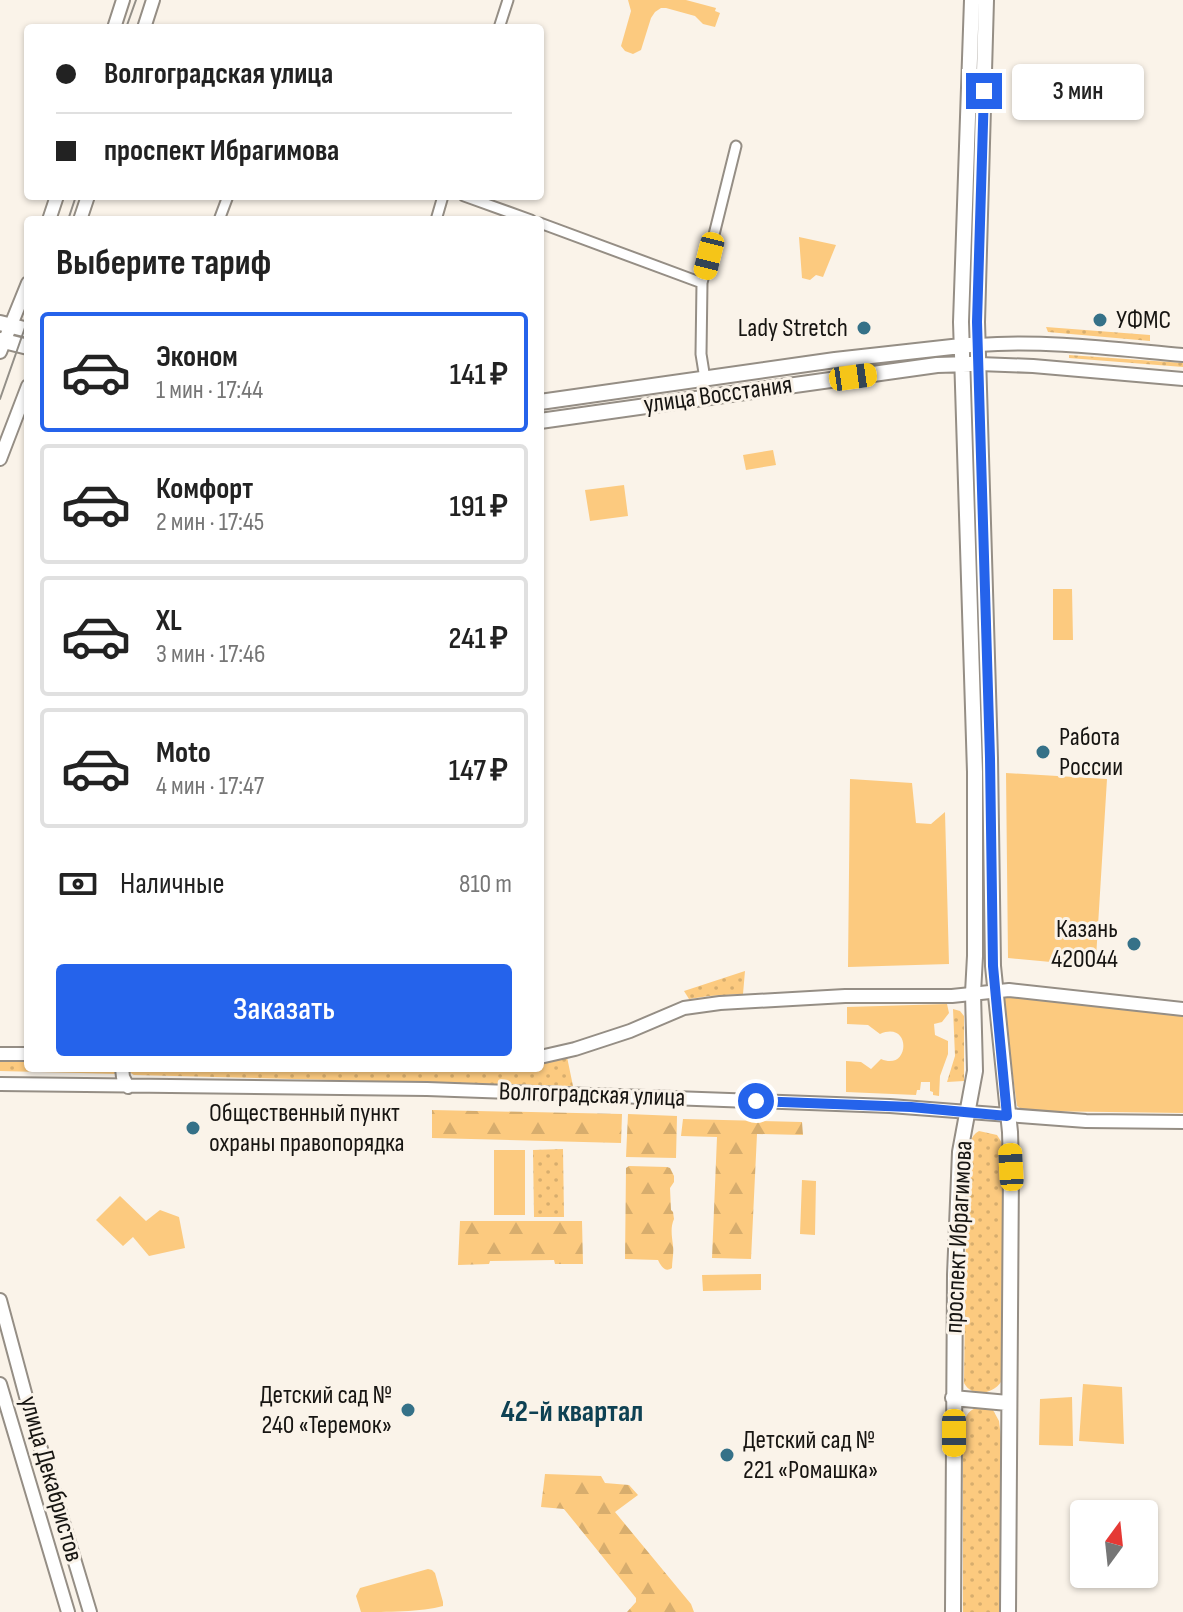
<!DOCTYPE html>
<html lang="ru">
<meta charset="utf-8">
<style>
:root{--surface:#fff;--page:#f6f6f6;--text:#222;--muted:#767676;--line:#e0e0e0;--accent:#2563eb}
body{margin:0;font-family:"Sofia Sans Condensed",sans-serif;background:var(--page);color:var(--text);height:100vh;display:flex;flex-direction:column;font-size:30px;white-space:nowrap}
*{box-sizing:border-box;margin:0}
p{font-size:26px;color:var(--muted)}
.icon{flex:none;width:44px;height:44px;fill:none;stroke:currentColor;stroke-width:2;stroke-linecap:round;stroke-linejoin:round}
.map{position:relative;flex:1;overflow:hidden}
.side{position:absolute;left:24px;top:216px;width:520px;height:856px;display:flex;flex-direction:column;background:var(--surface);border-radius:8px;box-shadow:0 2px 6px #0004}
.side>*{flex:none}
.guide{position:absolute;left:24px;top:24px;width:520px;height:176px;border-radius:8px;box-shadow:0 2px 6px #0004;display:grid;align-content:center;height:176px;padding:0 32px;background:var(--surface)}
.needle{width:52px;rotate:15deg}
.fabs{position:absolute;left:1070px;top:1500px;display:grid;gap:16px}
.fabs a{display:grid;place-items:center;width:88px;height:88px;border-radius:8px;background:var(--surface);box-shadow:0 2px 6px #0004;font-size:40px}
.end{position:absolute;width:36px;height:36px;margin:-18px;border:10px solid #2563eb;background:#fff;box-shadow:0 0 0 4px #fff}
.from{border-radius:50%}
.bubble{position:absolute;height:56px;border-radius:8px;background:var(--surface);box-shadow:0 2px 6px #0004;font-size:26px;font-weight:600;line-height:56px;text-align:center}
.car{position:absolute;width:24px;height:48px;margin:-24px -12px;border-radius:10px;box-shadow:0 0 6px 2px #0007;background:linear-gradient(#f5c518 24%,#345 0 40%,#f5c518 0 76%,#345 0 86%,#f5c518 0)}
.guide b{display:flex;align-items:center;gap:28px;height:76px;font-size:30px}
.guide b+b{border-top:2px solid var(--line)}
.guide i{width:20px;height:20px;background:var(--text)}
ul{padding:0;list-style:none}
li{display:flex;align-items:center;gap:24px;height:120px;margin:0 16px 12px;padding:0 16px;border:4px solid var(--line);border-radius:8px}
li div{flex:1}
li b{display:block;font-size:30px}
li em{font-style:normal;font-weight:600}
li.current{border-color:var(--accent)}
li>.icon{width:72px;height:72px;stroke-width:1.5}
h2{padding:0 32px;font-size:36px;line-height:96px}
.pay{display:flex;align-items:center;gap:20px;height:88px;padding:0 32px;font-size:30px}
.pay p{margin-inline-start:auto}
.action{display:flex;gap:16px;margin-top:auto;padding:16px 32px}
.action a{flex:1;height:92px;border-radius:8px;background:var(--accent);color:#fff;font-size:32px;font-weight:600;line-height:92px;text-align:center}
.map>svg:first-child{display:block}
.grass{fill:url(#grass-dots)}
.forest{fill:url(#forest-firs)}
.park{fill:#fcca7f}
.lines{fill:none;stroke-linecap:round;stroke-linejoin:round}
.street-casing{stroke:#958e85;stroke-width:13}
.secondary-casing{stroke:#958e85;stroke-width:16}
.primary-casing{stroke:#958e85;stroke-width:18}
.street{stroke:#fff;stroke-width:9}
.secondary{stroke:#fff;stroke-width:12}
.primary{stroke:#fff;stroke-width:14}
.tram{stroke:#938f88;stroke-width:2}
.route{stroke:#2563eb;stroke-width:10}
.poi-dot{fill:#357188;stroke:#faf3e9;stroke-width:3}
.labels{text-anchor:middle;dominant-baseline:central;stroke-width:6;stroke-linejoin:round;paint-order:stroke}
.poi-label{font-size:26px;fill:#171512;stroke:#faf3e9;text-anchor:start}
.street-label{font-size:26px;fill:#171512;stroke:#faf3e9}
.quarter-label{font-size:30px;font-weight:bold;fill:#0e4153;stroke:#faf3e9}
</style>
<div class="map">
<svg width="1183" height="1612" viewBox="0 0 1183 1612">
<defs>
<pattern id="grass-dots" width="8" height="8" patternUnits="userSpaceOnUse" patternTransform="scale(2)"><rect width="8" height="8" fill="#fcca7f"/><path d="M2 2h.1M6 6h.1" fill="none" stroke="#d7ad6d" stroke-width="1.8" stroke-linecap="round"/></pattern>
<pattern id="forest-firs" width="22" height="20" patternUnits="userSpaceOnUse" patternTransform="scale(2)"><rect width="22" height="20" fill="#fcca7f"/><path d="M5 1l3.5 6h-7zM16 11l3.5 6h-7z" fill="#d7ad6d"/></pattern>
</defs>
<rect width="100%" height="100%" fill="#faf3e9"/>
<path class="grass" d="M 1046,327 L 1150,335 L 1150,341 L 1048,332 Z
M 1069,355 L 1183,363 L 1183,367 L 1069,358 Z
M 745,971 L 743,994 L 709,996 L 689,999 L 684,991 Z
M 953,1009 L 960,1011 L 964,1016 L 964,1081 L 947,1082 L 955,1056 Z
M 567,1057 L 573,1086 L 134,1075 L 129,1072 L 127,1069 L 540,1068 L 540,1064 Z
M 0,1059 L 28,1059 L 28,1068 L 114,1068 L 119,1074 L 0,1071 Z
M 979,1131 L 997,1135 L 1002,1143 L 1003,1152 L 1001,1382 C 993,1394 972,1398 964,1383 L 967,1156 C 969,1148 970,1135 979,1131 Z
M 563,1149 L 564,1217 L 534,1217 L 533,1150 Z
M 979,1407 L 993,1410 L 999,1421 L 1001,1438 L 1000,1612 L 963,1612 L 963,1432 C 964,1420 966,1410 979,1407 Z"/>
<path class="forest" d="M 432,1110 L 622,1114 L 621,1143 L 432,1138 Z
M 628,1114 L 677,1116 L 676,1158 L 626,1157 Z
M 683,1119 L 802,1122 L 803,1135 L 757,1134 L 751,1259 L 712,1258 L 717,1137 L 681,1136 Z
M 629,1166 L 667,1167 L 670,1168 L 674,1176 L 674,1182 L 670,1188 L 671,1210 L 673,1212 L 674,1219 C 670,1228 672,1236 673,1246 C 674,1253 672,1261 672,1268 C 665,1273 661,1266 658,1260 L 625,1259 L 626,1168 Z
M 460,1221 L 582,1221 L 583,1264 L 555,1264 L 554,1260 L 490,1261 L 489,1264 L 458,1265 Z
M 545,1474 L 601,1476 L 605,1483 L 629,1485 L 638,1495 L 615,1512 L 691,1604 L 694,1612 L 627,1612 L 636,1602 L 636,1598 L 564,1509 L 541,1507 Z"/>
<path class="park" d="M 628,0 L 686,0 L 716,8 L 715,11 L 720,13 L 715,27 L 703,24 L 695,16 L 666,8 L 661,8 L 655,12 L 651,18 L 641,50 L 633,54 L 625,51 L 621,46 L 631,11 Z
M 799,237 L 836,245 L 823,277 L 816,275 L 810,280 L 802,278 Z
M 773,450 L 776,465 L 746,470 L 743,455 Z
M 624,485 L 628,516 L 590,521 L 585,490 Z
M 1053,589 L 1072,589 L 1073,640 L 1053,640 Z
M 1006,773 L 1107,779 L 1096,958 L 1083,965 L 1008,958 Z
M 850,779 L 912,783 L 916,823 L 931,824 L 945,812 L 949,964 L 848,967 Z
M 1011,995 L 1183,1014 L 1183,1113 L 1035,1111 L 1023,1110 L 1017,1106 L 1003,1002 L 1006,997 Z
M 947,1004 L 949,1013 L 942,1022 L 934,1024 L 935,1035 L 948,1041 L 948,1054 L 940,1076 L 939,1096 L 933,1095 L 933,1092 L 930,1091 L 930,1082 L 921,1082 L 920,1090 L 917,1090 L 916,1095 L 846,1092 L 846,1061 L 861,1062 L 871,1069 L 881,1059 C 910,1072 912,1020 880,1034 L 868,1025 L 847,1024 L 847,1007 Z
M 494,1150 L 525,1150 L 525,1215 L 494,1215 Z
M 802,1180 L 816,1181 L 815,1235 L 800,1234 Z
M 120,1196 L 146,1221 L 160,1210 L 179,1217 L 185,1248 L 149,1256 L 133,1237 L 123,1246 L 96,1220 Z
M 761,1274 L 761,1290 L 703,1291 L 702,1275 Z
M 1083,1384 L 1122,1387 L 1124,1444 L 1079,1441 Z
M 1072,1397 L 1073,1446 L 1039,1445 L 1040,1399 Z
M 428,1569 L 432,1570 L 435,1573 L 443,1602 L 443,1606 C 422,1612 385,1612 361,1612 L 356,1596 L 360,1588 Z"/>
<g class="lines">
<defs>
<path id="street" d="M 499,28 L 508,0
M 464,196 L 531,220
M 219,220 L 228,196
M 436,220 L 443,196
M 540,223 L 702,283
M 705,379 L 701,354 L 702,283 L 736,146"/>
<path id="secondary" d="M 114,28 L 123,0
M 144,28 L 153,0
M 49,220 L 57,196
M 80,220 L 88,196
M 978,345 C 1046,340 1115,349 1183,355
M 0,352 L 28,283
M 979,364 L 1033,366 L 1183,379
M 0,459 L 28,386
M 0,1054 L 28,1054
M 540,1057 L 575,1049 L 630,1031 L 684,1008 L 720,1003 L 845,996 L 952,996 L 1009,990 L 1183,1009
M 122,1068 L 123,1077 L 128,1087
M 0,1084 L 427,1089 L 890,1106 L 1086,1121 L 1183,1122
M 0,1300 L 32,1419 L 90,1612
M 0,1384 L 68,1612"/>
<path id="primary" d="M 986,0 L 977,322 L 990,758 L 993,966 L 1010,1132 L 1011,1167 L 1008,1612
M 0,323 L 28,330
M 0,340 L 28,347
M 540,402 L 835,360 L 970,345
M 540,421 L 937,365 L 971,364
M 953,1398 L 1008,1403
M 953,1612 L 955,1275 L 960,1152 L 975,1071 L 973,993 L 975,956 L 975,772 L 961,322 L 972,0"/>
</defs>
<use href="#street" class="street-casing"/>
<use href="#secondary" class="secondary-casing"/>
<use href="#primary" class="primary-casing"/>
<use href="#street" class="street"/>
<use href="#secondary" class="secondary"/>
<use href="#primary" class="primary"/>
<path class="tram" d="M 126,28 L 136,0
M 68,220 L 76,196
M 0,399 L 28,319"/>
</g>
<g class="lines">
<path class="route" d="M 756,1101 L 911,1107 L 1007,1116 L 993,966 L 990,758 L 977,322 L 984,91"/>
</g>
<g class="poi-dot">
<circle cx="1100" cy="320" r="8"/>
<circle cx="864" cy="328" r="8"/>
<circle cx="1043" cy="752" r="8"/>
<circle cx="1134" cy="944" r="8"/>
<circle cx="193" cy="1128" r="8"/>
<circle cx="408" cy="1410" r="8"/>
<circle cx="727" cy="1455" r="8"/>
</g>
<g class="labels">
<g class="poi-label">
<text x="1116" y="320">УФМС</text>
<text x="848" y="328" text-anchor="end">Lady Stretch</text>
<text x="1059" y="737">Работа<tspan x="1059" dy="30">России</tspan></text>
<text x="1118" y="929" text-anchor="end">Казань<tspan x="1118" dy="30">420044</tspan></text>
<text x="209" y="1113">Общественный пункт<tspan x="209" dy="30">охраны правопорядка</tspan></text>
<text x="392" y="1395" text-anchor="end">Детский сад №<tspan x="392" dy="30">240 «Теремок»</tspan></text>
<text x="743" y="1440">Детский сад №<tspan x="743" dy="30">221 «Ромашка»</tspan></text>
</g>
<g class="street-label">
<text transform="translate(718 395) rotate(-8)">улица Восстания</text>
<text transform="translate(592 1095) rotate(2)">Волгоградская улица</text>
<text transform="translate(959 1237) rotate(-87)">проспект Ибрагимова</text>
<text transform="translate(51 1479) rotate(74)">улица Декабристов</text>
</g>
<g class="quarter-label">
<text x="572" y="1412">42-й квартал</text>
</g>
</g>
</svg>
<div class="fabs">
<a><svg class="needle" viewBox="-14 -14 28 28"><path d="M0-13l5 13h-10z" fill="#e53935"/><path d="M0 13l5-13h-10z" fill="#767676"/></svg></a>
</div>
<i class="end from" style="left:756px;top:1101px"></i>
<i class="end" style="left:984px;top:91px"></i>
<div class="bubble" style="left:1012px;top:64px;width:132px">3 мин</div>
<i class="car" style="left:709px;top:256px;rotate:194deg"></i>
<i class="car" style="left:853px;top:377px;rotate:82deg"></i>
<i class="car" style="left:1011px;top:1167px;rotate:357deg"></i>
<i class="car" style="left:954px;top:1433px;rotate:180deg"></i>
<div class="guide">
<b><i class="from"></i>Волгоградская улица</b>
<b><i></i>проспект Ибрагимова</b>
</div>
<section class="side">
<h2>Выберите тариф</h2>
<ul>
<li class="current"><svg class="icon" aria-label="car" viewBox="0 0 24 24"><path d="M5 17H2v-5l4-1 3-4h7l3 4 3 1v5h-3M9 17h6M6 11h13"/><circle cx="7" cy="17" r="2"/><circle cx="17" cy="17" r="2"/></svg><div><b>Эконом</b><p>1 мин · 17:44</p></div><em>141 ₽</em></li>
<li><svg class="icon" aria-label="car" viewBox="0 0 24 24"><path d="M5 17H2v-5l4-1 3-4h7l3 4 3 1v5h-3M9 17h6M6 11h13"/><circle cx="7" cy="17" r="2"/><circle cx="17" cy="17" r="2"/></svg><div><b>Комфорт</b><p>2 мин · 17:45</p></div><em>191 ₽</em></li>
<li><svg class="icon" aria-label="car" viewBox="0 0 24 24"><path d="M5 17H2v-5l4-1 3-4h7l3 4 3 1v5h-3M9 17h6M6 11h13"/><circle cx="7" cy="17" r="2"/><circle cx="17" cy="17" r="2"/></svg><div><b>XL</b><p>3 мин · 17:46</p></div><em>241 ₽</em></li>
<li><svg class="icon" aria-label="car" viewBox="0 0 24 24"><path d="M5 17H2v-5l4-1 3-4h7l3 4 3 1v5h-3M9 17h6M6 11h13"/><circle cx="7" cy="17" r="2"/><circle cx="17" cy="17" r="2"/></svg><div><b>Moto</b><p>4 мин · 17:47</p></div><em>147 ₽</em></li>
</ul>
<div class="pay"><svg class="icon" aria-label="cash" viewBox="0 0 24 24"><path d="M3 7h18v10H3z"/><circle cx="12" cy="12" r="2"/></svg>Наличные<p>810 m</p></div>
<div class="action"><a>Заказать</a></div>
</section>
</div>
